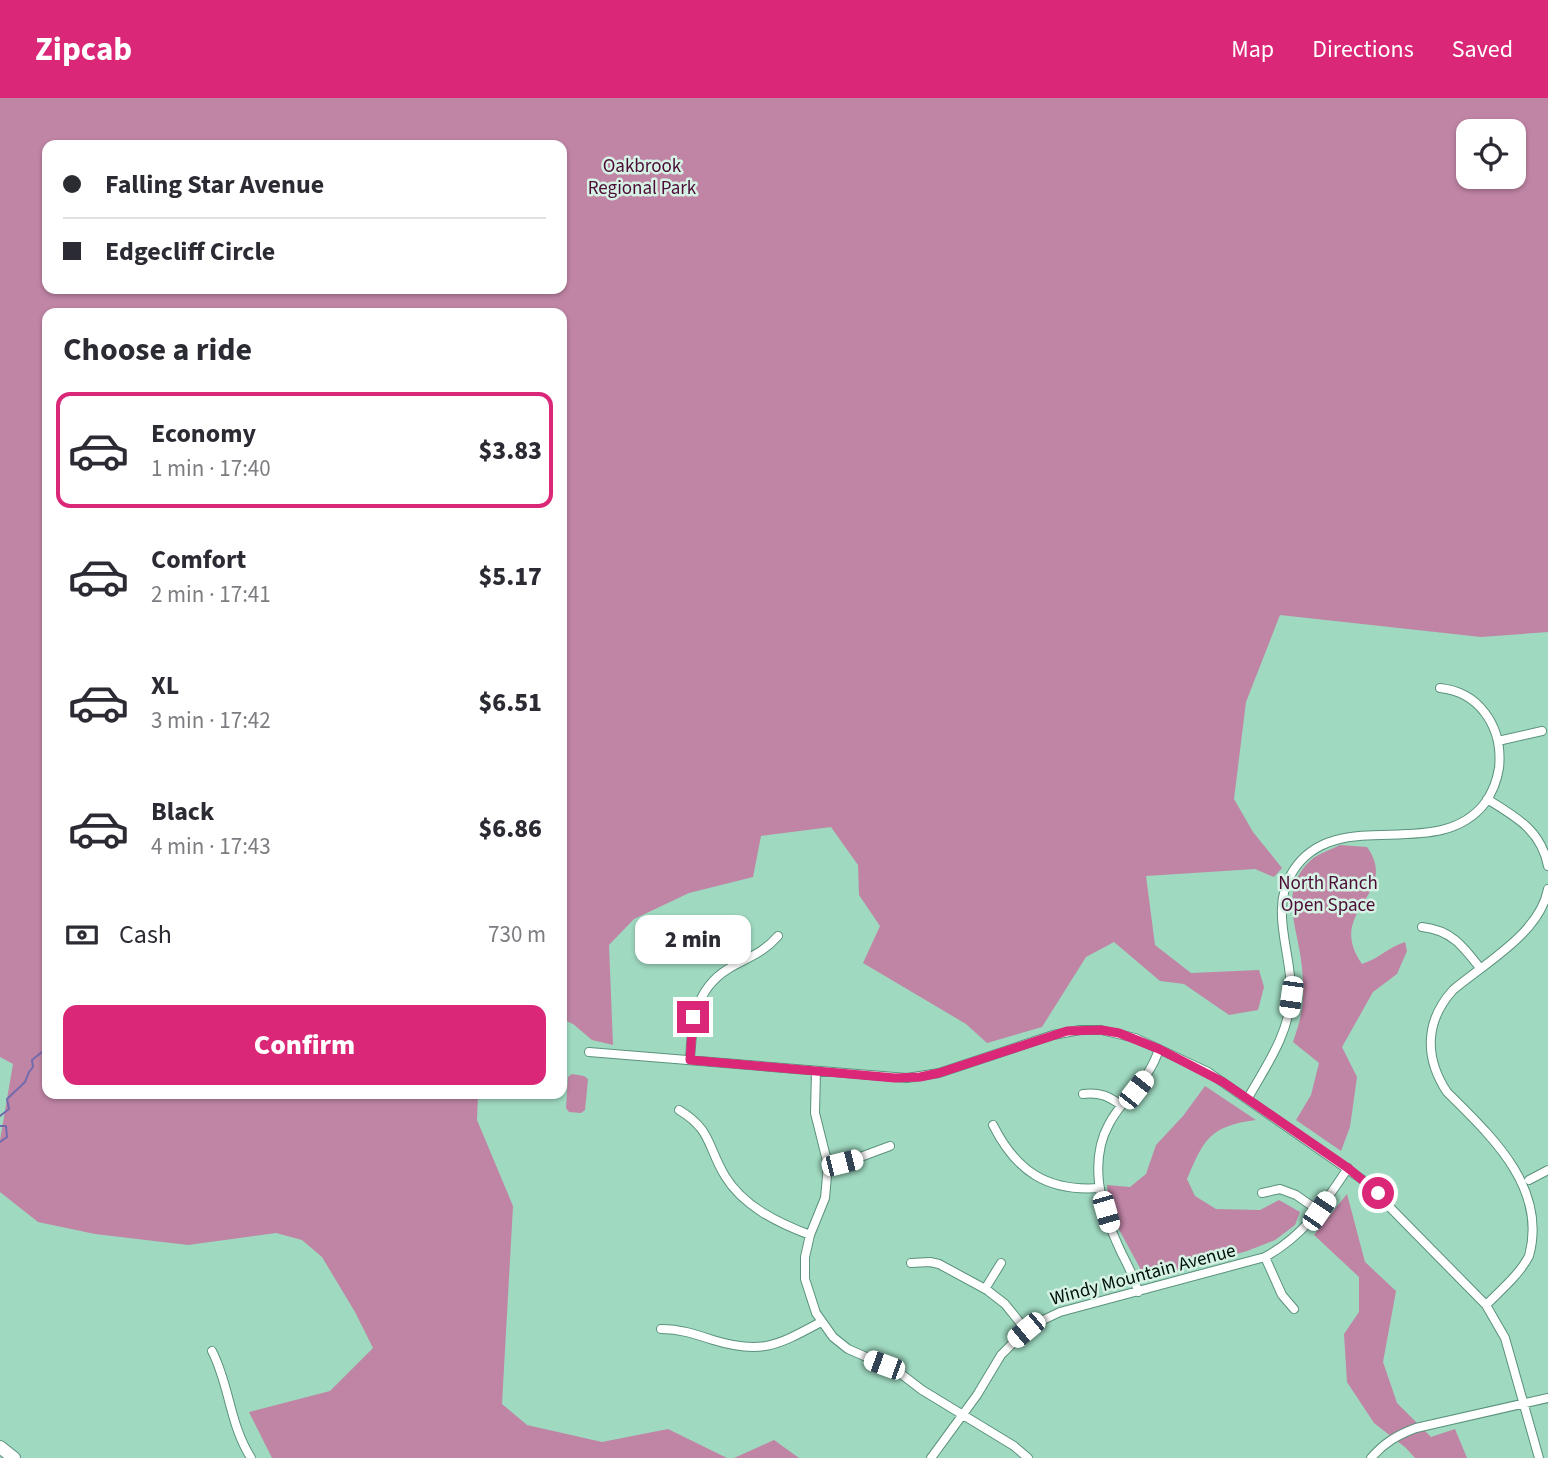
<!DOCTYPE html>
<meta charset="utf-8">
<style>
:root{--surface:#fff;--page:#f2f2f3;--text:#2b2b33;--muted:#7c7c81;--line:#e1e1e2;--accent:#db2777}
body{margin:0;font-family:"Source Sans 3",sans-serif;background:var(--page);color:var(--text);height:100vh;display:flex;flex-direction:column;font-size:26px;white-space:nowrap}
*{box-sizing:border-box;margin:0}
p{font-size:23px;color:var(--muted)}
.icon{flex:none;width:38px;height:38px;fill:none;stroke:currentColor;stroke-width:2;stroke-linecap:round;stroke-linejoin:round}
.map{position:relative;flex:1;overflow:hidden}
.drawer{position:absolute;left:42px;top:210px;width:525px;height:791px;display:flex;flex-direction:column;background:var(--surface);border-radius:14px;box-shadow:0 2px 5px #0004}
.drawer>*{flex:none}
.top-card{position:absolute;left:42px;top:42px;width:525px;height:154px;border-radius:14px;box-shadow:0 2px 5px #0004;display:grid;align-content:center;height:154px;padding:0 21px;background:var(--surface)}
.tools{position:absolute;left:1456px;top:21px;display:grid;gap:14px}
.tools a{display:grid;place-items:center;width:70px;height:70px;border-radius:14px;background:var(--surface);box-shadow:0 2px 5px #0004;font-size:35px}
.end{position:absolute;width:32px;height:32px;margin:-16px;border:9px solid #db2777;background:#fff;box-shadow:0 0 0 4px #fff}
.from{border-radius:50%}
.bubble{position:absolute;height:49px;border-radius:14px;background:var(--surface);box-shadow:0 2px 5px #0004;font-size:23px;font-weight:800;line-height:49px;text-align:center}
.car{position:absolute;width:21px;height:42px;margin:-21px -10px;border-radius:9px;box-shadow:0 0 5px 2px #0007;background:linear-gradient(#fff 24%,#345 0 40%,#fff 0 76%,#345 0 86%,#fff 0)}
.top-card b{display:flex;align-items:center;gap:24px;height:66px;font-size:26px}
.top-card b+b{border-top:2px solid var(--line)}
.top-card i{width:18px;height:18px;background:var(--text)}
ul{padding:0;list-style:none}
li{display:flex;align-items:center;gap:21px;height:116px;margin:0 14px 10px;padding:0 7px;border:4px solid transparent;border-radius:14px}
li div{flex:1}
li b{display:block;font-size:26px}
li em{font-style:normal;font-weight:800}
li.on{border-color:var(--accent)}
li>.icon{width:63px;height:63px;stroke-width:1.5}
h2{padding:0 21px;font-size:32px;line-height:84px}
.pay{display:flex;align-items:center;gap:18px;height:77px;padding:0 21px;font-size:26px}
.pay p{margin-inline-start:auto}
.primary-button{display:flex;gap:14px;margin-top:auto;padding:14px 21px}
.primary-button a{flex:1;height:80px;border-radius:14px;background:var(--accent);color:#fff;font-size:28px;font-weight:800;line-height:80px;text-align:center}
header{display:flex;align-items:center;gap:42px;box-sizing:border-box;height:98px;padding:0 35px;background:var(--accent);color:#fff}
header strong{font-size:33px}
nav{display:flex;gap:38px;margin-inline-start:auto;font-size:24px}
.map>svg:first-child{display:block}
.green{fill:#c085a5;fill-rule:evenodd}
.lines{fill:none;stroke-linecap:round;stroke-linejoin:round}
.stream{stroke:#716bae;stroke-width:2}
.street-casing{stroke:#5a927b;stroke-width:10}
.secondary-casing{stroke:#5a927b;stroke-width:14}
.street{stroke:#fff;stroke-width:8}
.secondary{stroke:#fff;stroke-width:12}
.route{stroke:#db2777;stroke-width:9}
.labels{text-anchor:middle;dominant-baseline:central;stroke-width:5;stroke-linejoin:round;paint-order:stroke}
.park-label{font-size:19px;fill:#4d0c36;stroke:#d6f2e5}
.street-label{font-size:19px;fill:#00120a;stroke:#d6f2e5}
</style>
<header>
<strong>Zipcab</strong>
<nav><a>Map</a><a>Directions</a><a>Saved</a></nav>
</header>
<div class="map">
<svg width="1548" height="1360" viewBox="0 0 1548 1360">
<rect width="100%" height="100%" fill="#9fd9c0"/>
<path class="green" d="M 0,0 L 1548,0 L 1548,534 L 1481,539 L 1280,517 L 1246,604 L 1234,701 L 1253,734 L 1282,770 L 1274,779 L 1255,771 L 1146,778 L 1155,847 L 1191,875 L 1259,872 L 1264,889 L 1258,912 L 1229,917 L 1184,886 L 1160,883 L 1114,844 L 1086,859 L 1042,929 L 987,945 L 966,926 L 863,865 L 880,828 L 859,797 L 858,767 L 831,729 L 761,738 L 753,779 L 689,795 L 634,821 L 609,847 L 613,947 L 592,942 L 573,926 L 562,921 L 562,215 L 47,215 L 47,996 L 478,996 L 477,1022 L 513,1108 L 502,1306 L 527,1327 L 602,1344 L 668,1331 L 727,1360 L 272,1360 L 249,1314 L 330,1293 L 373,1250 L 355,1214 L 322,1159 L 302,1142 L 276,1135 L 188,1147 L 95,1136 L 38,1124 L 0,1094 L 0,1042 L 13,966 L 0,959 ZM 1468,33 L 1514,33 L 1514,79 L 1468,79 ZM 47,47 L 562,47 L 562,191 L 47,191 Z
M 1340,747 L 1367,749 C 1401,797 1324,812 1362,866 C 1378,861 1389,849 1405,844 L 1407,853 L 1397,876 L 1373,894 L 1342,949 L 1357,979 L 1350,1029 L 1341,1053 L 1296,1022 L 1311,997 L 1319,965 L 1293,944 C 1303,915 1305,901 1302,870 C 1299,832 1277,793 1311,762 C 1319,755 1331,752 1340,747 Z
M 572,976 L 584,978 L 588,981 L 585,1012 L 581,1015 L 569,1014 L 566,1010 L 568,979 Z
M 1205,988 L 1256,1022 C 1210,1028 1204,1041 1187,1081 L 1195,1098 L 1216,1111 L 1260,1112 L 1279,1102 L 1300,1114 L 1295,1127 L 1275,1142 L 1247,1153 L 1146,1181 L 1110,1115 L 1107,1087 L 1130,1089 L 1146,1076 L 1156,1047 L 1183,1018 Z
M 1347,1096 L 1365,1164 L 1396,1193 L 1383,1264 L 1397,1305 L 1431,1339 L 1455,1331 L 1467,1360 L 1415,1360 L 1406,1350 L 1374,1325 L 1347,1284 L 1344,1236 L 1359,1214 L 1359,1179 L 1314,1137 Z
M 774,1342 L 799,1360 L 734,1360 Z"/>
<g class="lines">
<path class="stream" d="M 0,1018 L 9,1011 L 7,1001 L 25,984 L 29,974 L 33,969 L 32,962 L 47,950
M 0,1028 L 6,1028 L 7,1039 L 0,1044"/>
<defs>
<path id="street" d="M 1498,643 L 1542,633
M 1487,701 C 1516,719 1541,732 1548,768
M 1422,829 C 1451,832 1463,848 1480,870
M 589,954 L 907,980 L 939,975 L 1053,937 L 1080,932 L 1101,932 L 1135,940 L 1208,974 L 1363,1082 L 1486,1207 L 1505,1240 L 1539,1360
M 690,962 C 692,926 694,892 728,871 C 748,859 762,856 778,838
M 816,973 L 815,1015 L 828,1067 L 825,1100 L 810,1137 L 805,1159 L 805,1181 L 816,1215 L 833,1239 L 848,1251 L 896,1272 L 922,1292 L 1014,1348 L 1028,1360
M 1083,996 C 1100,994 1108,998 1121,1007
M 1248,1000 C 1266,968 1289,936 1291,898 C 1293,857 1268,812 1293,773 C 1336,705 1437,767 1485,705 C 1492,695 1497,683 1499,670 C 1501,651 1497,631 1485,615 C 1474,600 1459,592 1440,590
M 679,1012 C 712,1032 707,1048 725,1078 C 743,1108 778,1125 810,1137
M 993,1027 C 1016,1073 1047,1094 1100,1090
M 828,1066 L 855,1061 L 890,1048
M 1529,1082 L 1548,1072
M 1262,1095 L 1280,1091 L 1296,1097 L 1319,1113
M 1265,1159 L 1282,1197 L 1294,1211
M 911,1165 L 930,1164 L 939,1166 L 987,1192 L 1005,1206 L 1026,1232
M 985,1191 L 1001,1165
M 1138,1194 C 1134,1176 1124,1162 1117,1145 C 1100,1109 1089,1062 1109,1026 C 1124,997 1148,986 1159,951
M 1486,1207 C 1501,1192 1519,1177 1529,1158 C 1548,1089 1490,1037 1447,994 C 1424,959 1425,923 1453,892 C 1485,865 1540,835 1548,791
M 661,1231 C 680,1231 695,1236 713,1242 C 762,1257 778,1247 821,1224
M 212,1253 C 230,1288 229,1325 251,1360
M 931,1360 L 977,1297 L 1001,1257 L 1026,1232 L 1043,1222 L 1060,1214 L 1265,1159 C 1305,1137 1323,1107 1348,1070
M 1371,1360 C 1384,1345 1397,1337 1416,1330 L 1548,1300"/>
<path id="secondary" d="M 0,1349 L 14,1360"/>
</defs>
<use href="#street" class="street-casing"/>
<use href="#secondary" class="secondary-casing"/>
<use href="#street" class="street"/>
<use href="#secondary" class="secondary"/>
</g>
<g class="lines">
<path class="route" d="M 693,919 L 690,962 L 895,980 L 920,979 L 939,975 L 1067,933 L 1101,932 L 1119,935 L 1159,951 L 1223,984 L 1348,1070 L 1378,1095"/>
</g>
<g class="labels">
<g class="park-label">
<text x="642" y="68">Oakbrook<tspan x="642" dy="22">Regional Park</tspan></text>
<text x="1328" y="785">North Ranch<tspan x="1328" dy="22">Open Space</tspan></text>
</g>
<g class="street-label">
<text transform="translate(1143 1177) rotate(-15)">Windy Mountain Avenue</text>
</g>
</g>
</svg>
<div class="tools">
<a><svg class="icon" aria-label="locate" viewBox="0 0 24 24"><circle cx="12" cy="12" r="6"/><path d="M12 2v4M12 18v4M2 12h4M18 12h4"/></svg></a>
</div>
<i class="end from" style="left:1378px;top:1095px"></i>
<i class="end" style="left:693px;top:919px"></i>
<div class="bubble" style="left:635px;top:817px;width:116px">2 min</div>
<i class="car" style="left:1291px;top:899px;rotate:188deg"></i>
<i class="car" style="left:1136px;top:992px;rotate:38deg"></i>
<i class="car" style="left:842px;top:1065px;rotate:76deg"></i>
<i class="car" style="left:1319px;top:1113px;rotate:34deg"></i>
<i class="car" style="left:1106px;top:1114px;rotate:164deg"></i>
<i class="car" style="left:1026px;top:1232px;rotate:230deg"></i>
<i class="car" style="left:884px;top:1267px;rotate:290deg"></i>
<div class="top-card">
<b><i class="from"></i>Falling Star Avenue</b>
<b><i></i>Edgecliff Circle</b>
</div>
<section class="drawer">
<h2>Choose a ride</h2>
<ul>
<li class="on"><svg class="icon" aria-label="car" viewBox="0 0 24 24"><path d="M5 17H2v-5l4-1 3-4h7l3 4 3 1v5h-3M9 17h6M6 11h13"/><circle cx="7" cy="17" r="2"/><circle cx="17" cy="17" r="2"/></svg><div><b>Economy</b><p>1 min · 17:40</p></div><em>$3.83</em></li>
<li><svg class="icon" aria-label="car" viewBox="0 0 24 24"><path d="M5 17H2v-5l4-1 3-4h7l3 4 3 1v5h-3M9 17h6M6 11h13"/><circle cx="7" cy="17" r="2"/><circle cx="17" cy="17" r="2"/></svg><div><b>Comfort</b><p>2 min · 17:41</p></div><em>$5.17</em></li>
<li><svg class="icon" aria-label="car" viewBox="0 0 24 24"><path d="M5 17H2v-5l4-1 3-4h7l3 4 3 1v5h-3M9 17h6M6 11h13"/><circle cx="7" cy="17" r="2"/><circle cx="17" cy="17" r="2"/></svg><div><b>XL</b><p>3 min · 17:42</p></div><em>$6.51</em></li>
<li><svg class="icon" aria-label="car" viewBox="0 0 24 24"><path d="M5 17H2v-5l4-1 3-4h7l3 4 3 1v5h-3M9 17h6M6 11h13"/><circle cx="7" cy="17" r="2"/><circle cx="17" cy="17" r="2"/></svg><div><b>Black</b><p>4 min · 17:43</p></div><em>$6.86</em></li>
</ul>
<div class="pay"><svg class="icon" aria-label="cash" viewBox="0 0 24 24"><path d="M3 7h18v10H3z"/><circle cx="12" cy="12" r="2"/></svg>Cash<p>730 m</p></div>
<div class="primary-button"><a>Confirm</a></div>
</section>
</div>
